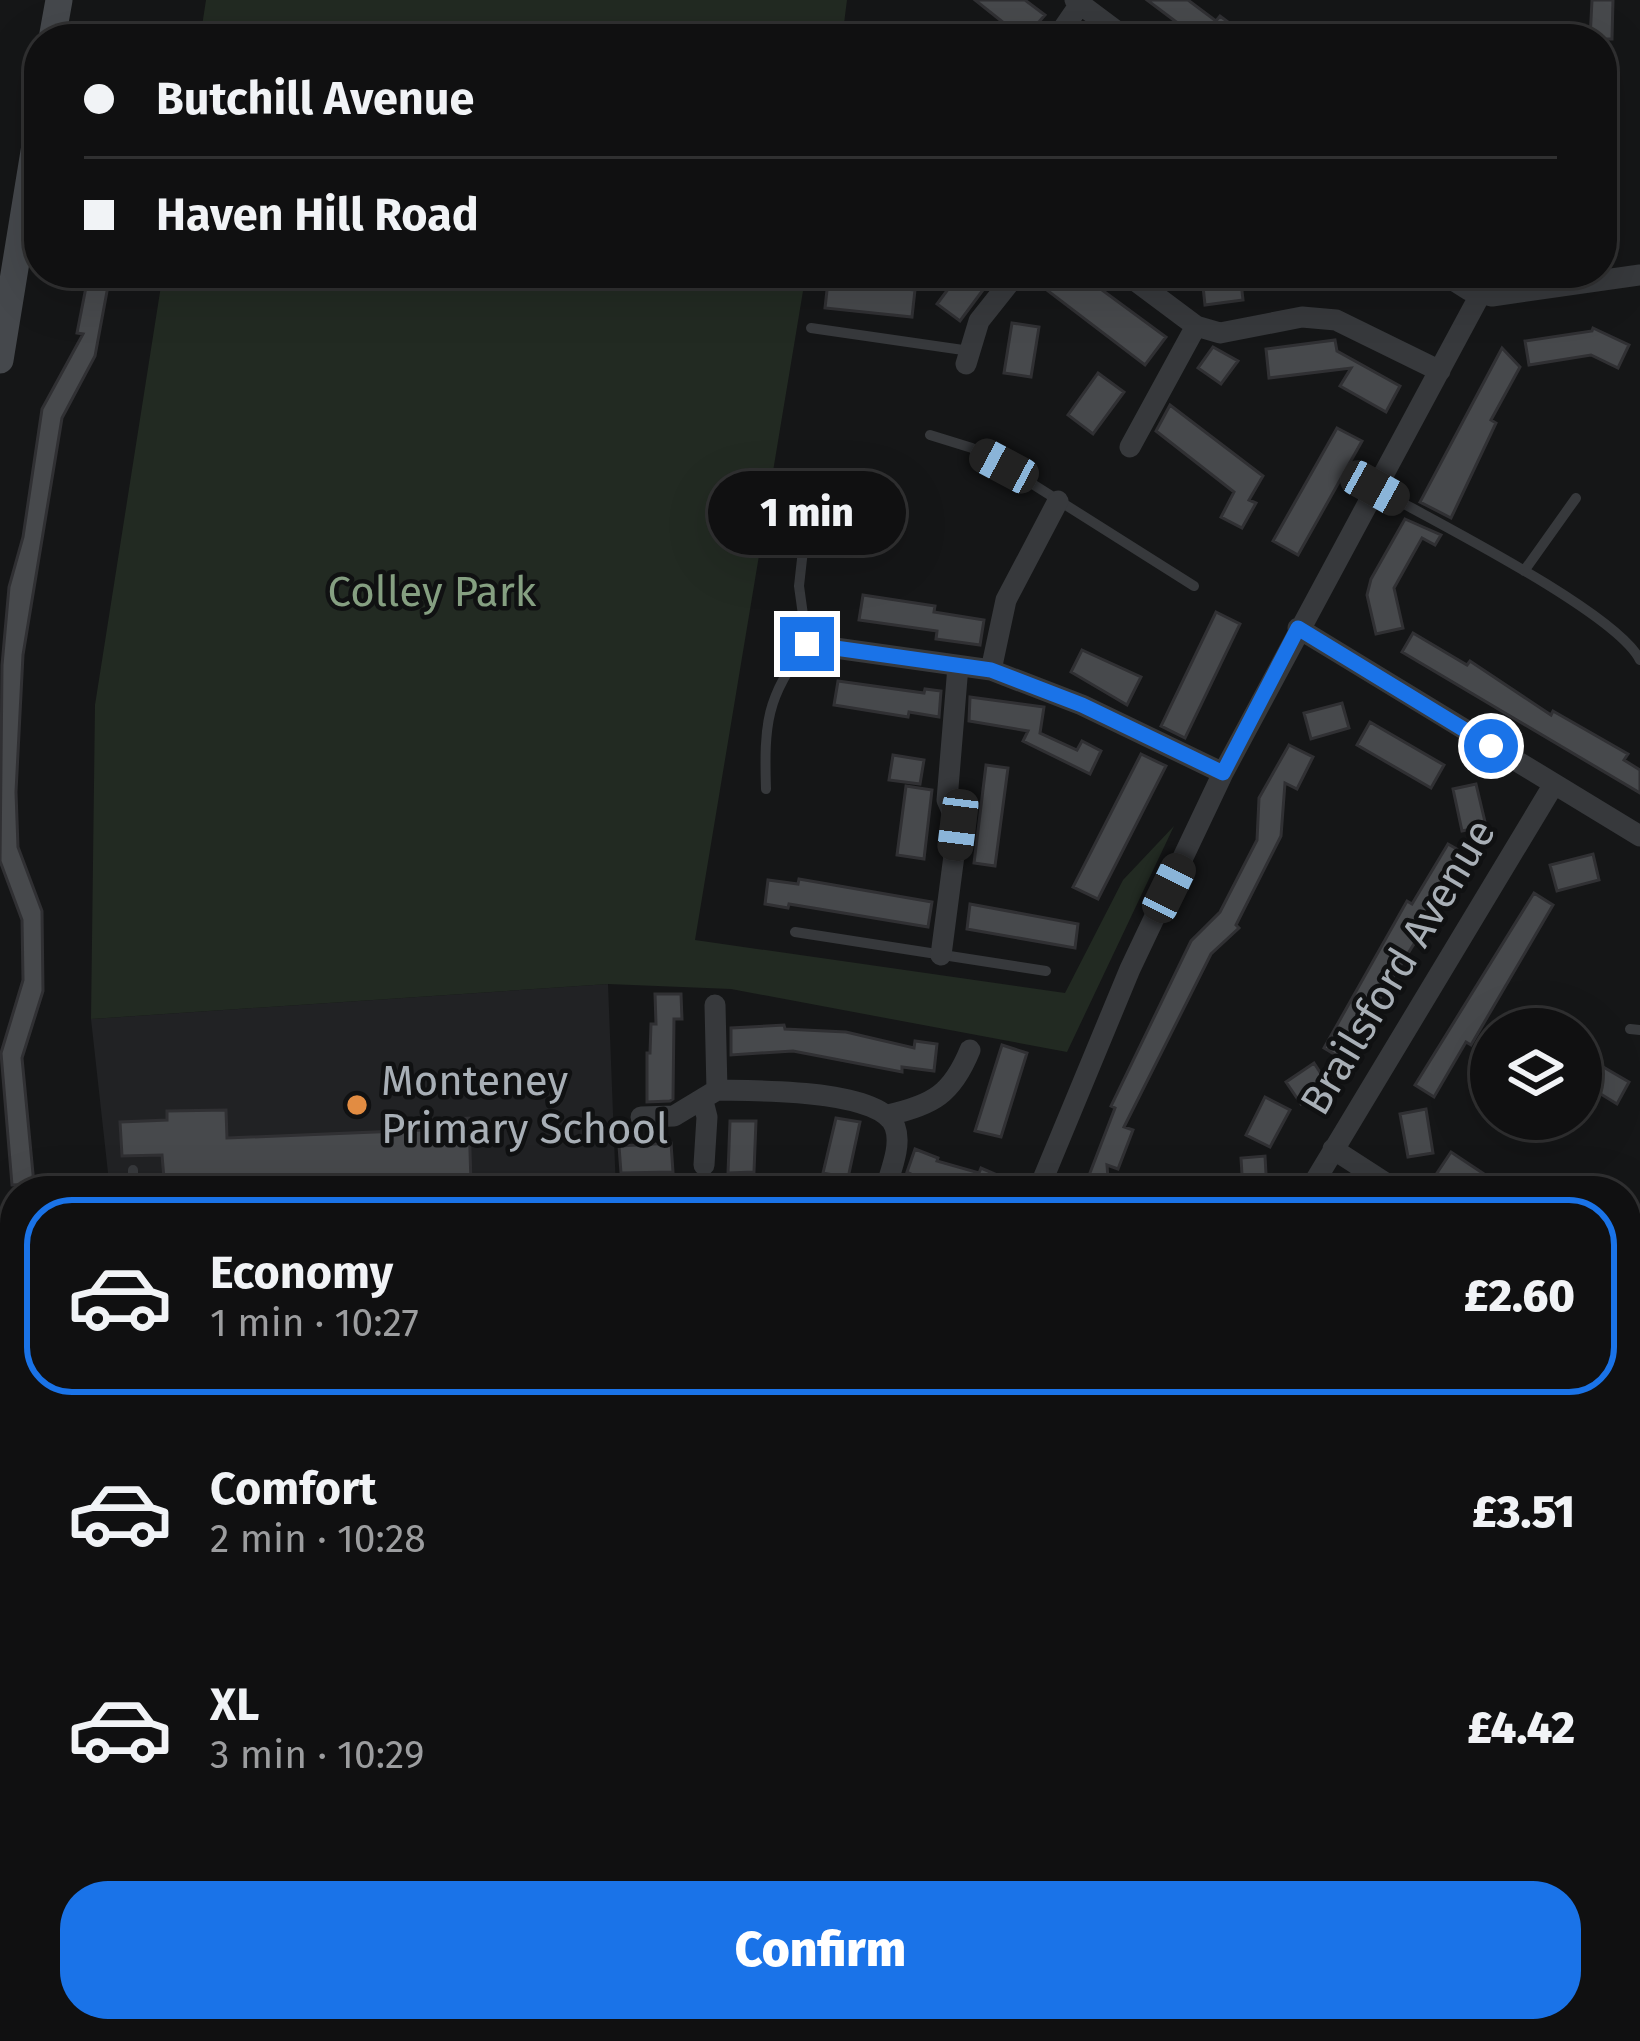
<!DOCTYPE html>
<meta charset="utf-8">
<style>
:root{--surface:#101011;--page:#1e1e1f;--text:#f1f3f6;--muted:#9c9d9f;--line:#303031;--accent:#1a73e8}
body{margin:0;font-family:"Fira Sans",sans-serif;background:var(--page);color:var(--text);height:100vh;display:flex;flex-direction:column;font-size:45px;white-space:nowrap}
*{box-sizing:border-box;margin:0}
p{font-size:39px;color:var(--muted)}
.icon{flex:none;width:66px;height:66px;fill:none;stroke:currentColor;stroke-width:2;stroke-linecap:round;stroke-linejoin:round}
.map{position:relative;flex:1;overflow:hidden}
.sheet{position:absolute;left:0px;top:1176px;width:1641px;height:867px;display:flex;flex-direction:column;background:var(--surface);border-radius:48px 48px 0 0;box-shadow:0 12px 48px #0002,0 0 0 3px var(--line)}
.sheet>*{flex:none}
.banner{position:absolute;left:24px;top:24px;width:1593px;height:264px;border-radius:48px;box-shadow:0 12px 48px #0002,0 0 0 3px var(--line);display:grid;align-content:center;height:264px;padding:0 60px;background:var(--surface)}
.controls{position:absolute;left:1470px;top:1008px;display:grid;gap:24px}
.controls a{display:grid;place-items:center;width:132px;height:132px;border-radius:50%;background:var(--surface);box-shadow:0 12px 48px #0002,0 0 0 3px var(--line);font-size:60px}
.end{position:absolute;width:54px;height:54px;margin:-27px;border:15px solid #1a73e8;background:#fff;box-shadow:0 0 0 6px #fff}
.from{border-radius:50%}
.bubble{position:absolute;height:84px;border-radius:42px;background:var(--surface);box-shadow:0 12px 48px #0002,0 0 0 3px var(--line);font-size:39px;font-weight:800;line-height:84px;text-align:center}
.car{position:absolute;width:36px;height:72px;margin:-36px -18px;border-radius:15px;box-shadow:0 0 9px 3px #0007;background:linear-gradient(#222 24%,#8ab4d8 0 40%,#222 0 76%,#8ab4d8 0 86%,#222 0)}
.banner b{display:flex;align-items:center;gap:42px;height:114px;font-size:45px}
.banner b+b{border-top:3px solid var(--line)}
.banner i{width:30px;height:30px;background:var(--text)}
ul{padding:21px 0 0;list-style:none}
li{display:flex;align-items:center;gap:36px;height:198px;margin:0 24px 18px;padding:0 36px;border:6px solid transparent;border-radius:48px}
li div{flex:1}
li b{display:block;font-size:45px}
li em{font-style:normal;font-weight:800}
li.on{border-color:var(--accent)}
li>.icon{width:108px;height:108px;stroke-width:1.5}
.primary-button{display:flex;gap:24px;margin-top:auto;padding:24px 60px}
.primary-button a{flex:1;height:138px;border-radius:48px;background:var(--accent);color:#fff;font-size:48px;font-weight:800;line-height:138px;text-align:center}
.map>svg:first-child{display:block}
.built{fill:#212224}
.green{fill:#222a22}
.building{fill:#47494c;stroke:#303033;stroke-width:3}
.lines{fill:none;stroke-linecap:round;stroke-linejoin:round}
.lane{stroke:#37393c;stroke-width:10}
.street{stroke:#37393c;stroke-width:21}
.secondary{stroke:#45484c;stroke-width:27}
.route{stroke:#1a73e8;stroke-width:15}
.poi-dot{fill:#e28c42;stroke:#101112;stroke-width:4.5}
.labels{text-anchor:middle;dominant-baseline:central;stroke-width:9;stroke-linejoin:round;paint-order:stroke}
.park-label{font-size:42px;fill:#859f81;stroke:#101112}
.street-label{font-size:42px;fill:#a8afb6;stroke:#101112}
.poi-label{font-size:42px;fill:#a8afb6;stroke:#101112;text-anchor:start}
</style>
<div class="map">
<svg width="1640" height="2041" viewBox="0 0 1640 2041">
<rect width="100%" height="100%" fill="#151617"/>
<path class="built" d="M 608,984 L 616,1191 L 110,1191 L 91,1019 Z
M 533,2028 L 1431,2028 L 1445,2041 L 521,2041 Z"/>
<path class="green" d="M 206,0 L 847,0 L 842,39 L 200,39 Z
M 163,273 L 806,273 L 695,940 L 1065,993 L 1123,880 L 1174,826 L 1067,1052 L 731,989 L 608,984 L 91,1019 L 95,705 Z"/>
<path class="building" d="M 975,0 L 1025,0 L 1045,15 L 1024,39 Z
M 1147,0 L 1188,0 L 1216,21 L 1220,16 L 1251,39 L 1199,39 Z
M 1592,0 L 1613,0 L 1612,39 L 1590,39 Z
M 960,273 L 983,290 L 960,321 L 937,304 Z
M 1032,273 L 1079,273 L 1166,337 L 1145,365 L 1031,278 Z
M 1240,273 L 1243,300 L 1205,305 L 1202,277 Z
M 828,281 L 915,290 L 912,317 L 825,308 Z
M 87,282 L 108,286 L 95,356 L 62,418 L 23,655 L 16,792 L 18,847 L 42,911 L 43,991 L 22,1058 L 34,1184 L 12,1185 L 1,1053 L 23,980 L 22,920 L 0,861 L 2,665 L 9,587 L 23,537 L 42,409 L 83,334 L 77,333 Z
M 1012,323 L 1039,327 L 1031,377 L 1004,373 Z
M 1593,328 L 1629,345 L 1618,368 L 1591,355 L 1529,365 L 1525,341 L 1592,331 Z
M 1335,340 L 1337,351 L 1400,386 L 1386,412 L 1340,386 L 1351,368 L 1269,378 L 1266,349 Z
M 1213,347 L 1238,361 L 1221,384 L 1198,368 Z
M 1502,348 L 1520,367 L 1491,420 L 1496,423 L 1451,518 L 1420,502 Z
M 1098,373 L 1124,392 L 1093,434 L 1068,415 Z
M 1170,405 L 1263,476 L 1249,500 L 1256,503 L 1242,528 L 1221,517 L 1234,492 L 1156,431 Z
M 1337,428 L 1362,441 L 1298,555 L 1273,541 Z
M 1405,519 L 1441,535 L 1435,545 L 1422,538 L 1394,588 L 1403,628 L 1376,634 L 1367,595 L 1371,579 Z
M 863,595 L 935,606 L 934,612 L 984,620 L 980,645 L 936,639 L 937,631 L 859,620 Z
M 1216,612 L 1240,624 L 1185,738 L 1161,726 Z
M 1413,633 L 1467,665 L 1470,661 L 1551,715 L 1553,711 L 1628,754 L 1624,760 L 1640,770 L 1640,793 L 1402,652 Z
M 1082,650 L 1141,677 L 1127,705 L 1071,672 Z
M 838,681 L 924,693 L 925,689 L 941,691 L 939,717 L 909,712 L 908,717 L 834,705 Z
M 970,697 L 1044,707 L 1040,733 L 1077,750 L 1082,741 L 1101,751 L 1090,774 L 1023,741 L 1028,731 L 969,721 Z
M 1342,703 L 1349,728 L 1311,739 L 1304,713 Z
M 1370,722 L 1444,765 L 1431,788 L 1357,745 Z
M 1289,745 L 1313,757 L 1297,789 L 1285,783 L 1281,836 L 1236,925 L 1239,928 L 1211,954 L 1124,1127 L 1133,1130 L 1118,1169 L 1107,1165 L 1109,1191 L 1083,1191 L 1115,1108 L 1111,1106 L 1191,941 L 1220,912 L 1257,840 L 1259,798 Z
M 1141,754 L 1166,766 L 1098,899 L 1073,887 Z
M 893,755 L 924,760 L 920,784 L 889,780 Z
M 986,765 L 1008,768 L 995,866 L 974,863 Z
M 1476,784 L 1486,826 L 1462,831 L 1453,789 Z
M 906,786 L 932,790 L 924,859 L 897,855 Z
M 1448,844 L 1469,856 L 1342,1059 L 1324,1048 L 1407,901 L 1412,904 Z
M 1593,854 L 1599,880 L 1557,891 L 1550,865 Z
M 799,879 L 932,902 L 928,927 L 789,904 L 788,908 L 765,904 L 768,880 L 798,884 Z
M 1534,893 L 1553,905 L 1471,1045 L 1466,1042 L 1434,1097 L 1415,1085 Z
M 970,904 L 1078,924 L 1075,948 L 967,929 Z
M 655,994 L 681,994 L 682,1019 L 674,1019 L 673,1099 L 670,1101 L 647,1102 L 647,1053 L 650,1053 L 651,1024 L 656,1024 Z
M 784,1025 L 785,1029 L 846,1032 L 914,1048 L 915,1041 L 937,1044 L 934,1071 L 902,1067 L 902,1072 L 793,1051 L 731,1055 L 731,1028 Z
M 1002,1045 L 1027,1053 L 1001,1137 L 975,1131 Z
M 1581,1054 L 1629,1082 L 1617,1104 L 1581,1082 Z
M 1314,1063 L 1329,1086 L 1301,1104 L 1286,1082 Z
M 1265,1097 L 1290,1110 L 1270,1147 L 1246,1135 Z
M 1426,1109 L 1433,1153 L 1408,1157 L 1400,1114 Z
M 226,1110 L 227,1138 L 422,1130 L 422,1121 L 469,1118 L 471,1183 L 455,1184 L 455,1191 L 165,1191 L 162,1155 L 122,1156 L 120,1122 L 167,1120 L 167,1111 Z
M 836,1118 L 860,1122 L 848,1178 L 823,1173 Z
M 730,1121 L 756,1121 L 754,1172 L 728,1173 Z
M 671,1143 L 673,1172 L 621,1173 L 619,1146 Z
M 915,1149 L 938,1158 L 937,1161 L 979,1173 L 981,1168 L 1002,1177 L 996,1191 L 954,1191 L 936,1186 L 907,1172 Z
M 1451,1152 L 1484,1174 L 1502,1191 L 1464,1191 L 1437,1173 Z
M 1265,1156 L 1267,1191 L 1243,1191 L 1241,1158 Z
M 1633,1977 L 1640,1977 L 1640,2041 L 1618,2041 L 1621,2028 L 1626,2028 Z"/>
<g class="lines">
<path class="lane" d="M 811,328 L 970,351
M 930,435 L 972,448 L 1004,466 L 1194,586
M 1375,488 C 1430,519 1616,612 1640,660
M 1524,571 L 1576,498
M 766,789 C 764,725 766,696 807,644 L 799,586 L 810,487
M 795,932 L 1046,971
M 1630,1029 L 1640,1030
M 133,1191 L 133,1170
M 367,2028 L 377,2041"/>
<path class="street" d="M 1075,0 L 1127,39
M 1056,39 L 1080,4
M 1125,273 L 1196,326 L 1220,333 L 1302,317 L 1336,320 L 1440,371
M 1442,273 L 1469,290 L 1492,296 L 1640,275
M 966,364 L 979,321 L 1017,273
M 1130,447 L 1196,326
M 1298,628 L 1640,836
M 807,644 L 991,670 L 1082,705 L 1223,773
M 991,670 L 1006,600 L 1058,501
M 941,955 L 958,825 L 947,800 L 958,666
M 717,1090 C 753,1091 881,1088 895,1127 C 902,1146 890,1172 885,1191
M 703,1101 L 707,1117 L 704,1165
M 888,1115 C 933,1105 952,1094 970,1050
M 641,1117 L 674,1116 L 717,1090 L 715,1005
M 1333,1149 L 1398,1191
M 1038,1191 L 1130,969 L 1223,773 L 1480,295
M 1309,1191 L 1554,784
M 1626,1292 L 1634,1301 L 1638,1321 L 1626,1341
M 0,1461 L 15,1459
M 1626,1797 L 1640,1768
M 0,1861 L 15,1862
M 408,2041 L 425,2028
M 1548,2041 L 1551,2028"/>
<path class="secondary" d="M 52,39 L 59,0
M 0,360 L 39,121
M 0,1489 L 15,1569
M 120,2028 L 124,2041"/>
</g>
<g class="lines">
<path class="route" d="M 807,644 L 991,670 L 1082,705 L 1223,773 L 1298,628 L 1491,746"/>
</g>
<circle class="poi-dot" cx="357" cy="1105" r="12"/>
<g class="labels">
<g class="park-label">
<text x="432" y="592">Colley Park</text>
</g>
<g class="street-label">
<text transform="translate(1398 967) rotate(-59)">Brailsford Avenue</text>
</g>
<g class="poi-label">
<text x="381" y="1081">Monteney<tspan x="381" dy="48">Primary School</tspan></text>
</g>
</g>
</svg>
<div class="controls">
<a><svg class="icon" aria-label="layers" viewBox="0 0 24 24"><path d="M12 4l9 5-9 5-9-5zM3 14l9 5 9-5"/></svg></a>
</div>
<i class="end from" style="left:1491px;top:746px"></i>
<i class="end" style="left:807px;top:644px"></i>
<div class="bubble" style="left:708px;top:471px;width:198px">1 min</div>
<i class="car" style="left:1004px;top:466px;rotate:298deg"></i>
<i class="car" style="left:1375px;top:488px;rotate:119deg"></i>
<i class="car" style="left:958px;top:825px;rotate:187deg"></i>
<i class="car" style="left:1169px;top:888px;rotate:26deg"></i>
<div class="banner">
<b><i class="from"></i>Butchill Avenue</b>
<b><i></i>Haven Hill Road</b>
</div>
<section class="sheet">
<ul>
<li class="on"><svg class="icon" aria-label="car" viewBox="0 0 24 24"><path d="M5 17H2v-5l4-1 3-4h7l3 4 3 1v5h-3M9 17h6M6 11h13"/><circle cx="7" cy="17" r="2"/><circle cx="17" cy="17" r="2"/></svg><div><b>Economy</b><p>1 min · 10:27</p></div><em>£2.60</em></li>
<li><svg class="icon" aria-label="car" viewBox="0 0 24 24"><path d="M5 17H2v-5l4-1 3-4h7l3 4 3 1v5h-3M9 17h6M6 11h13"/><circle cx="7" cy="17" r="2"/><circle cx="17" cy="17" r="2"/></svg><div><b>Comfort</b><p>2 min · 10:28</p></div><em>£3.51</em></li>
<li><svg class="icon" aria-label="car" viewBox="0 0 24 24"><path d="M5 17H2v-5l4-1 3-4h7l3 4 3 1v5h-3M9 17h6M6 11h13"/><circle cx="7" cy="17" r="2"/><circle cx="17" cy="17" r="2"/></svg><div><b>XL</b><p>3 min · 10:29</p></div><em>£4.42</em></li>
</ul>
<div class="primary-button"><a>Confirm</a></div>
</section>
</div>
